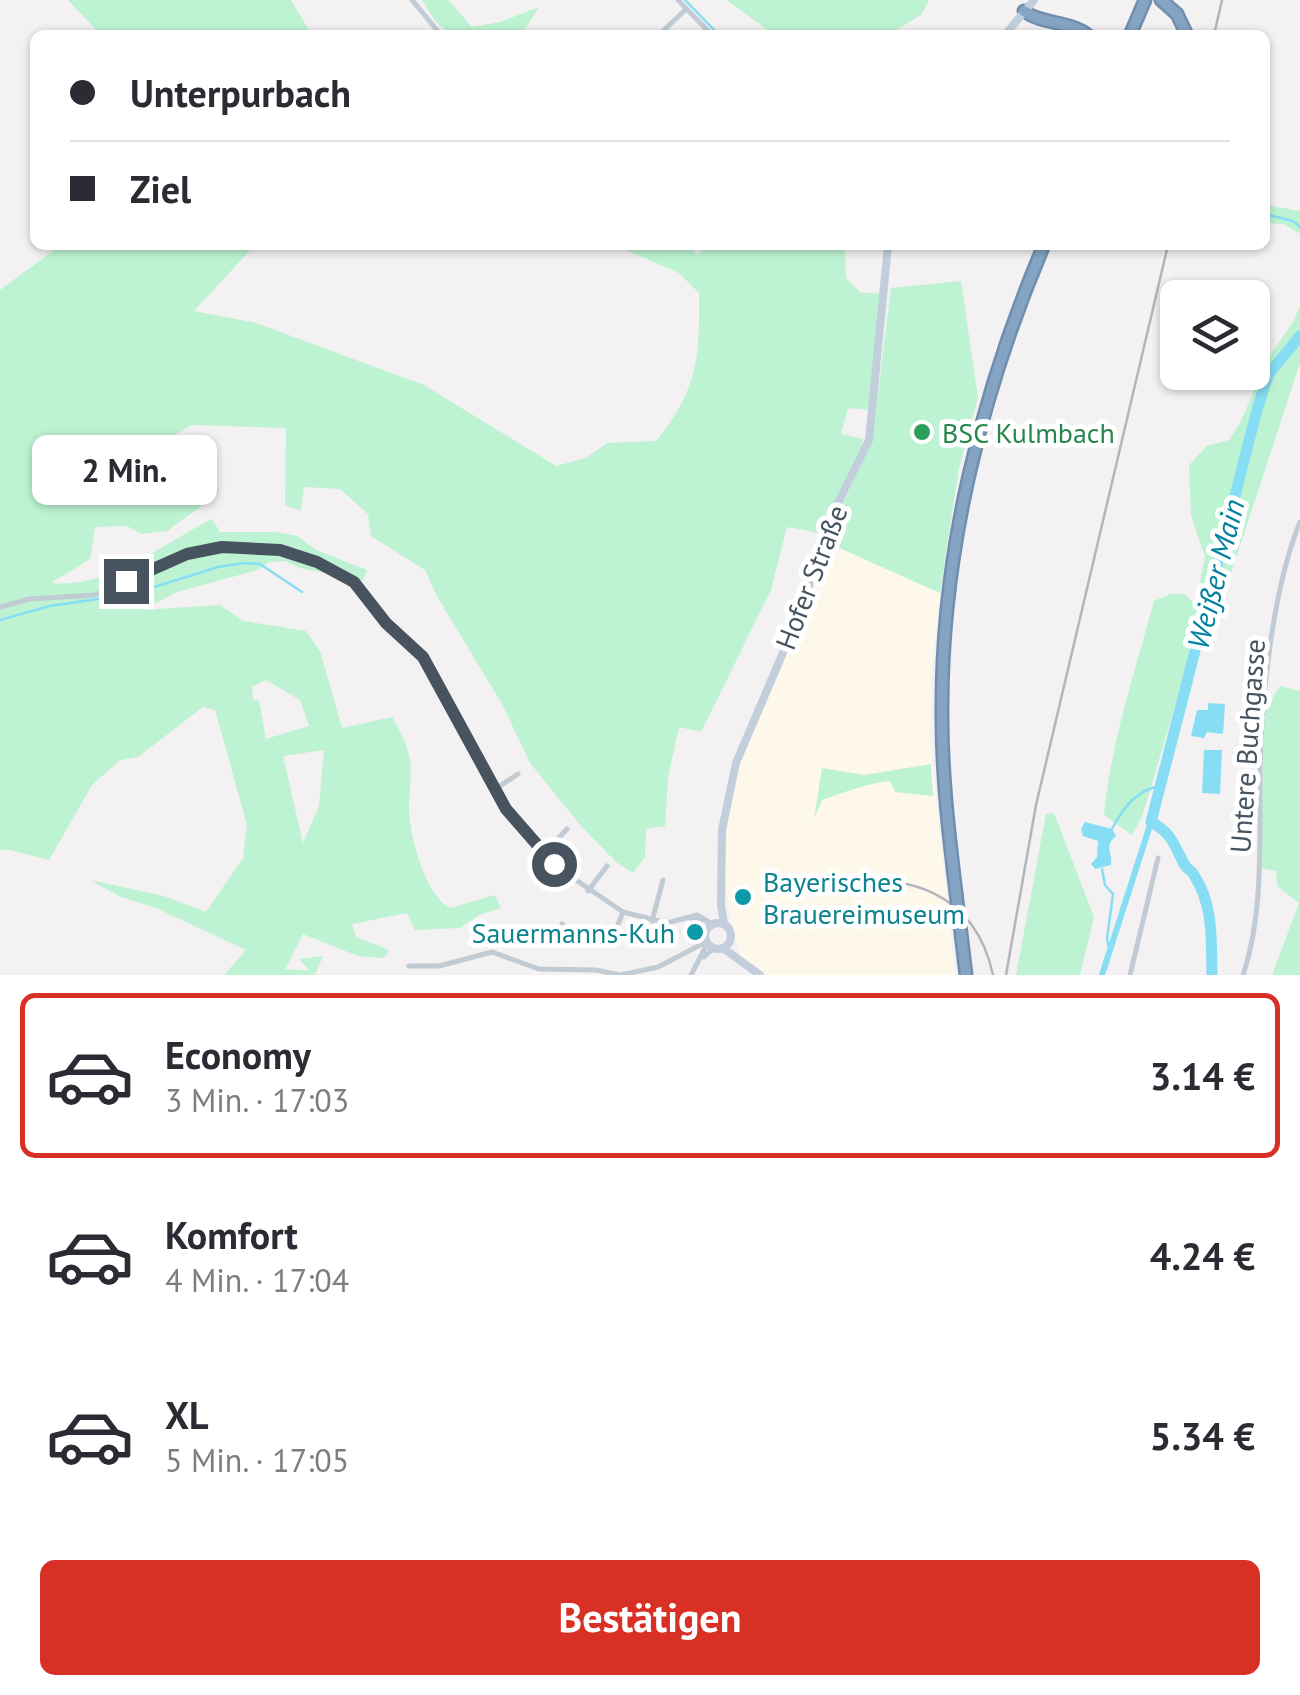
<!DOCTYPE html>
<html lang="de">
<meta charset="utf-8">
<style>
:root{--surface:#fff;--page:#f7f7f7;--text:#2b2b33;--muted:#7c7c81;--line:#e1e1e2;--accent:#d93025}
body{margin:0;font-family:"PT Sans",sans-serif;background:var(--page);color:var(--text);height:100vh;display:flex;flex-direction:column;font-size:38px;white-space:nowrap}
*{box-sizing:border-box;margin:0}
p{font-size:32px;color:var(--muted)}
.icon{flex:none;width:55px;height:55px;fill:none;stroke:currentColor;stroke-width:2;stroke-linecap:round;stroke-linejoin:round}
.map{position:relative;height:975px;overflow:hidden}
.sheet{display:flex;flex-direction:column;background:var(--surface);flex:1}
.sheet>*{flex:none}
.guide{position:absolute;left:30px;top:30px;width:1240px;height:220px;border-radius:15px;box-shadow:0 2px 8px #0004;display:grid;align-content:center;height:220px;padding:0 40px;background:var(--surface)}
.buttons{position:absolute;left:1160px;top:280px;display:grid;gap:20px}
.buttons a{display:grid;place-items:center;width:110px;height:110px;border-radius:15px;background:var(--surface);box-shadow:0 2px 8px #0004;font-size:50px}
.end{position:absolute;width:45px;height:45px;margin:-22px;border:12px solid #475460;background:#fff;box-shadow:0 0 0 5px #fff}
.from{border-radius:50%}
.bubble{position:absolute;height:70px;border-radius:15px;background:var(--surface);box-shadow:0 2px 8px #0004;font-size:32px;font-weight:800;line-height:70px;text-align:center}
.guide b{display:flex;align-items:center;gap:35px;height:95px;font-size:38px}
.guide b+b{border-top:2px solid var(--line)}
.guide i{width:25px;height:25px;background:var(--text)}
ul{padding:18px 0 0;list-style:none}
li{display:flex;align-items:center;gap:30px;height:165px;margin:0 20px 15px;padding:0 20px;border:5px solid transparent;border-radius:15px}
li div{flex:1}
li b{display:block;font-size:38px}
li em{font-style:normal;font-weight:800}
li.on{border-color:var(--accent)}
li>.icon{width:90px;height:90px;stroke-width:1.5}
.primary-button{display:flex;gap:20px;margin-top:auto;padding:20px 40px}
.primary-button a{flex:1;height:115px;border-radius:15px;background:var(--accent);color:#fff;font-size:40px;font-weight:800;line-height:115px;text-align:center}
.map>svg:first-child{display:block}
.commercial{fill:#fef8eb}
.green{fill:#bdf3d2;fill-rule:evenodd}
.water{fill:#87ddf3}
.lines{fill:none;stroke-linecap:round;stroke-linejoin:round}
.stream{stroke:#87ddf3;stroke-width:2.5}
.canal{stroke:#87ddf3;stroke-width:6}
.river{stroke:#87ddf3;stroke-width:11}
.highway-casing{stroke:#708eaf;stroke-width:15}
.street{stroke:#c1cbd3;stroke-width:5}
.secondary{stroke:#c2cedb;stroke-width:8}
.highway{stroke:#85a3c3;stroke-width:10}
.rail{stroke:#b2b6bc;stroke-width:2.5}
.highway-bridge-casing{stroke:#708eaf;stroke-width:15;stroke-linecap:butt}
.highway-bridge{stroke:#85a3c3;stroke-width:10}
.route{stroke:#475460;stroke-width:12}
.leisure-dot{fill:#2e9e5b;stroke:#fff;stroke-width:4}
.culture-dot{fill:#0f9aa8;stroke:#fff;stroke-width:4}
.labels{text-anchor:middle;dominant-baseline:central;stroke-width:10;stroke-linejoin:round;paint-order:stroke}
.leisure-label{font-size:28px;fill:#27864d;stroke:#fff;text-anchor:start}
.street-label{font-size:28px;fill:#475460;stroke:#fff}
.culture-label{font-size:28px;fill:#0d838f;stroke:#fff;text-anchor:start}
.water-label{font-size:30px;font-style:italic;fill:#0380a0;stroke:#fff}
</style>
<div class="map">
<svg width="1300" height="975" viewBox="0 0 1300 975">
<rect width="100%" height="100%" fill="#f3f1f1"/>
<path class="commercial" d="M 828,543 L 940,593 L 932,669 L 930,741 L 955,975 L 766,975 L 741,957 L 734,932 L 726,893 L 724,855 L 733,786 L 747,743 L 802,621 Z"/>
<path class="green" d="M 68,0 L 291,0 L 312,35 L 101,35 Z
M 422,0 L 448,0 L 472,27 L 500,22 L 539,7 L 521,35 L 451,35 L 436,22 Z
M 727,0 L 929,0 L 921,15 L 888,35 L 774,35 Z
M 1265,205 L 1300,211 L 1300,234 L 1284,224 L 1265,223 Z
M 61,245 L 255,245 L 194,311 L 256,323 L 424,385 L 556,466 L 586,458 L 607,443 L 656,441 C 698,390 700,356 699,293 L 679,273 L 614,245 L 688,245 L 697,255 L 708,245 L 845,245 L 846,278 L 860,292 L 881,294 L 869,410 L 848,408 L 841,434 L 863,439 L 861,448 L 819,533 L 787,527 L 771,590 L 701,732 L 679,727 L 668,778 L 665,826 L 646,829 L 645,857 L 633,873 L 616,862 L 581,826 L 530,763 L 502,704 L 438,598 L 425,570 L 371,536 L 368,514 L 340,489 L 304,487 L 301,511 L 285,505 L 286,428 L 192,425 L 125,461 L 135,477 L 155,484 L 187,459 L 212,468 L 219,493 L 167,531 L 142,534 L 127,526 L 95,527 L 90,559 L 51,583 C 109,589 162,544 212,519 L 220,532 L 276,532 L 297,536 L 316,550 L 367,570 L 363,581 L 300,568 L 285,561 L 269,562 L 258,570 L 177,592 L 142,610 L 220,605 L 243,621 L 306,631 L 320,651 L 342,728 L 392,717 C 400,731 408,745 410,761 C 412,777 409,793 409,809 C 410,837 425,895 450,908 L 495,895 L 501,908 L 479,915 L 460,928 L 415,930 L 407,913 L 352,924 L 356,937 L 389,950 L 384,958 L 358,956 L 303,934 L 285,969 L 310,971 L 299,959 L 323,956 L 315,975 L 224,975 L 246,950 L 156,908 L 121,897 L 90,880 L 164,896 L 206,912 L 243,858 L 247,825 L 215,710 L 203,707 L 138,757 L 120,760 L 92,785 L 49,860 L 11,850 L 0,850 L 0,290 ZM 266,680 L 300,700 L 309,726 L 266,739 L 259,700 L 253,700 L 252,687 ZM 324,750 L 319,806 L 303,843 L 283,756 Z
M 961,281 L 978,398 L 959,468 L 940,593 L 828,543 L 838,514 L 872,441 L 891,288 Z
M 1300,306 L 1300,363 L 1222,601 L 1200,582 L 1205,557 L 1191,516 L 1189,465 L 1207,446 L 1229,440 L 1241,421 L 1267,360 L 1293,322 Z
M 1171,594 L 1184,594 L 1203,611 L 1142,817 L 1132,835 L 1104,815 C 1111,741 1135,672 1154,601 Z
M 1280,686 L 1300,691 L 1300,975 L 1272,975 L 1299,903 L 1277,886 L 1276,871 L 1260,868 L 1264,712 Z
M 931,764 L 933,796 L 895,792 L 890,781 C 864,784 846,792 822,800 L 814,819 L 822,768 L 864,775 Z
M 1054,813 L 1094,917 L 1080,975 L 1016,975 L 1046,814 Z"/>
<path class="water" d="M 1208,703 L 1225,704 L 1223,734 L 1207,732 L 1204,738 L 1191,736 L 1197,710 L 1208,710 Z
M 1204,750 L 1222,750 L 1220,794 L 1202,793 Z
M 1085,822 L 1112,829 L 1116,836 C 1103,847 1113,851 1111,865 L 1095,869 L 1091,864 L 1097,857 L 1098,841 L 1083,836 L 1081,829 Z"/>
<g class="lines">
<path class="stream" d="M 685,0 L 719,35
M 992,35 L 999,32
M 1265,214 L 1293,221 L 1300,227
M 0,620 L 50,606 L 132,594 L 218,567 L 244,563 L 260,564 L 302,592
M 1112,829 C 1123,808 1137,789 1161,786
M 1102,869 L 1105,885 L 1113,894 L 1107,939 L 1109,948"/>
<path class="canal" d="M 1102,975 L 1151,822"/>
<path class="river" d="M 1212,975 C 1211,940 1214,906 1194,875 C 1189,867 1189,872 1184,864 C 1175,846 1171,832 1151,822 L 1257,410 L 1268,375 L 1300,336"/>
<defs>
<path id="highway" d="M 1161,0 L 1177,14 L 1187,35
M 1024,11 C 1043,25 1068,20 1088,35
M 1130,35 L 1145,0
M 956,893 C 949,835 942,777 942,719 C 940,557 981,393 1044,245
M 960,925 L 966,975"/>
</defs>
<use href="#highway" class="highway-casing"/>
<path class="street" d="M 412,0 L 441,35
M 678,0 L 712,35
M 659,35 L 685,10
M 0,607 L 29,599 L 95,595 L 187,554 L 222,547 L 275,548 L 317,562 L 354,582 L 386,623 L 423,657 L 506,809 L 554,865 L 623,912 L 667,923 L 697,915 L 712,924
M 494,790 L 518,774
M 544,854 L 567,829
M 588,891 L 607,866
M 690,918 L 699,921 L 706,930
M 652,921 L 663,880
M 562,924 L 585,939 L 610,944 L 623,912
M 704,957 L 714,948
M 409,966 L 439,966 L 492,952 L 539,969 L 596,970 L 620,975
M 621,975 L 658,967 L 706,942
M 691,975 L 707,944
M 1130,975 L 1158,858
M 1243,975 C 1262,918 1260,852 1260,793 C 1259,717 1271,592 1300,522"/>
<path class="secondary" d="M 1005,35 L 1034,0
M705 936a13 13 0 1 1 26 0a13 13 0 1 1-26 0Z
M 724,924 L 721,905 L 722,830 L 736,763 L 799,615 L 835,509 L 869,440 L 888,245
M 723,948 L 760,975"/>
<use href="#highway" class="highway"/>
<path class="rail" d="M 1214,35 L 1222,0
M 831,886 C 907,870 975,892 993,975
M 1006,975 L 1036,805 L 1168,245"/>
<defs>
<path id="highway-bridge" d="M 956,893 L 960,925"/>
</defs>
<use href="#highway-bridge" class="highway-bridge-casing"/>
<use href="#highway-bridge" class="highway-bridge"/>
</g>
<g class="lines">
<path class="route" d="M 126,581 L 187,554 L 222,547 L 280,550 L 317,562 L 354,582 L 386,623 L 423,657 L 506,809 L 554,864"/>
</g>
<circle class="leisure-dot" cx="922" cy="432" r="10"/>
<g class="culture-dot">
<circle cx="743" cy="897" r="10"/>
<circle cx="695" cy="932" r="10"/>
</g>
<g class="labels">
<g class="leisure-label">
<text x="942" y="432">BSC Kulmbach</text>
</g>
<g class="street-label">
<text transform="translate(811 577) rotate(-69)">Hofer Straße</text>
<text transform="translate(1247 746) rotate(-86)">Untere Buchgasse</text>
</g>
<g class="culture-label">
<text x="763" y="881">Bayerisches<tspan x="763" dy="32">Brauereimuseum</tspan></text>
<text x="675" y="932" text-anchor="end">Sauermanns-Kuh</text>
</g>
<g class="water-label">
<text transform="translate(1215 574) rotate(-76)">Weißer Main</text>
</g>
</g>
</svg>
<div class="buttons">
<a><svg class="icon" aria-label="layers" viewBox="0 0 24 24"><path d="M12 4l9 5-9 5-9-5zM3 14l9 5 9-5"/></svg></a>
</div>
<i class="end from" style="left:554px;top:864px"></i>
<i class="end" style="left:126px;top:581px"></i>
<div class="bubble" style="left:32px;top:435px;width:185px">2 Min.</div>
<div class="guide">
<b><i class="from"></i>Unterpurbach</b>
<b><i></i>Ziel</b>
</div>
</div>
<section class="sheet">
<ul>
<li class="on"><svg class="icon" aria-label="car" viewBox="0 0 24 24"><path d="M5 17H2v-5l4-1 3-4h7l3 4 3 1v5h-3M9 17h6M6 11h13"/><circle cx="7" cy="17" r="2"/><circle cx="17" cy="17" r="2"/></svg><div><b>Economy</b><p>3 Min. · 17:03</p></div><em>3.14 €</em></li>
<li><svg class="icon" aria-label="car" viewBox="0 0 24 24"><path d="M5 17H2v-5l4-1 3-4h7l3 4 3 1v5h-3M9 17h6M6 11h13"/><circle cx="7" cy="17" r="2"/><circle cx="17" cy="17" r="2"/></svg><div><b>Komfort</b><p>4 Min. · 17:04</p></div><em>4.24 €</em></li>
<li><svg class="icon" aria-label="car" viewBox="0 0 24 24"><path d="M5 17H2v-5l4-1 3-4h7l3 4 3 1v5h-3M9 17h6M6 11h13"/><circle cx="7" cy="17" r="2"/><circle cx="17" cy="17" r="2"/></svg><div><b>XL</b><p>5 Min. · 17:05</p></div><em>5.34 €</em></li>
</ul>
<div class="primary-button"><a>Bestätigen</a></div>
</section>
